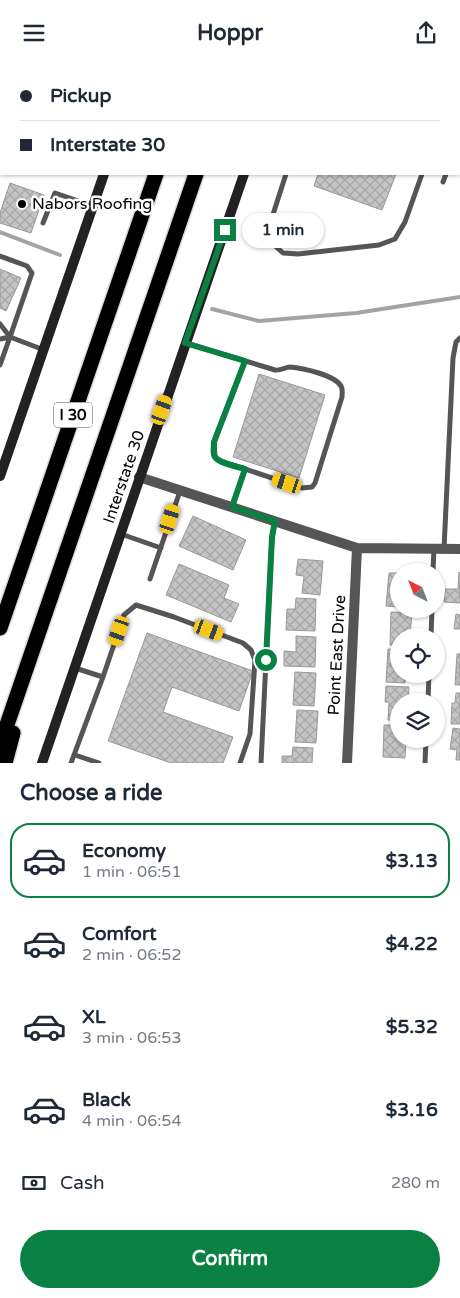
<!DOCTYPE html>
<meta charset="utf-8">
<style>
:root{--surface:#fff;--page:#f6f6f7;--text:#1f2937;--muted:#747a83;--line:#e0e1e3;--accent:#0b8043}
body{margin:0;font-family:"Varela Round",sans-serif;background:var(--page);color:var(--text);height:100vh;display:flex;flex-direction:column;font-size:19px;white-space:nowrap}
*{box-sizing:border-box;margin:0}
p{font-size:16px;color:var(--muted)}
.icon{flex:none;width:28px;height:28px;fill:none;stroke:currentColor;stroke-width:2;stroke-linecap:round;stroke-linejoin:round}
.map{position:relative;height:698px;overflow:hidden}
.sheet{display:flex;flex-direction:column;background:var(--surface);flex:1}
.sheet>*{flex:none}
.hud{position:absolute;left:0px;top:0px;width:460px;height:110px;box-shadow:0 1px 4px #0004;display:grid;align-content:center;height:110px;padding:0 20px;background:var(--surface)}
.needle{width:32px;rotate:318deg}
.buttons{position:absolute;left:390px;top:498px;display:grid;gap:10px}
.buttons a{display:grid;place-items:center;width:55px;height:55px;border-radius:50%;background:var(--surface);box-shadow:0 1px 4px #0004;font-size:25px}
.end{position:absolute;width:22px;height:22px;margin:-11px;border:6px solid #0b8043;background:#fff;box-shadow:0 0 0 2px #fff}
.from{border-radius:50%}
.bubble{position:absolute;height:35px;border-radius:18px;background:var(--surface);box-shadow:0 1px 4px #0004;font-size:16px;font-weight:700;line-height:35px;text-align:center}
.car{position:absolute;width:15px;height:30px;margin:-15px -8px;border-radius:6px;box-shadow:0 0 4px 1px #0007;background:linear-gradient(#f5c518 24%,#345 0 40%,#f5c518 0 76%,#345 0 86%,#f5c518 0)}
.hud b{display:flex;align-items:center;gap:18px;height:48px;font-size:19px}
.hud b+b{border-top:1px solid var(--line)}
.hud i{width:12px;height:12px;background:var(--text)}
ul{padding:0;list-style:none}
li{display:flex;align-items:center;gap:15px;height:75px;margin:0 10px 8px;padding:0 10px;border:2px solid transparent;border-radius:20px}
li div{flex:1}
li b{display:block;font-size:19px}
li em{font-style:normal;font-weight:700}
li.on{border-color:var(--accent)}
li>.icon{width:45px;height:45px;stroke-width:1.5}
h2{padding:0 20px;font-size:22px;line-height:60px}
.pay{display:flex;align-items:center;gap:12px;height:55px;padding:0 20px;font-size:19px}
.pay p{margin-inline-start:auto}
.cta{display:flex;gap:10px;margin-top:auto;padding:10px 20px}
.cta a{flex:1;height:58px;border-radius:30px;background:var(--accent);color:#fff;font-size:20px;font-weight:700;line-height:58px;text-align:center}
header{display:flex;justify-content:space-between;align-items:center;height:65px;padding:0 20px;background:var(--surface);font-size:22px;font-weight:700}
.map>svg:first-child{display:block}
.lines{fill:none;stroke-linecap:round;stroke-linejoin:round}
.stream{stroke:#a3a3a3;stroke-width:4}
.building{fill:url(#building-cross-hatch);stroke:#999}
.highway-casing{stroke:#dbdbdb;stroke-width:18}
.lane{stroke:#555;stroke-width:5}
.street{stroke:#555;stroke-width:10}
.secondary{stroke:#222;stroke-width:10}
.highway{stroke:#000;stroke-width:15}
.route{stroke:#0b8043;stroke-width:6}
.poi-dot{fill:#000;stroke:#fff;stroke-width:2}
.labels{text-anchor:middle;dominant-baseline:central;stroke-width:5;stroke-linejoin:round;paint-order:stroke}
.shield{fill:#fff;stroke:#4c4c4c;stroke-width:1}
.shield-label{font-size:15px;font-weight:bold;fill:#000}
.poi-label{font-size:16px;fill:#000;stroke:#fff;text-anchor:start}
.street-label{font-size:16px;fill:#000;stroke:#fff}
</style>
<header><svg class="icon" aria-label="menu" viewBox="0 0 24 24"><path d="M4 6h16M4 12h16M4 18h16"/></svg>Hoppr<svg class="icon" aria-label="share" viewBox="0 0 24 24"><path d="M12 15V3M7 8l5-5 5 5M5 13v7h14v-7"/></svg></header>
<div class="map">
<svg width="460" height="698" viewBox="0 0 460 698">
<defs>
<pattern id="building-cross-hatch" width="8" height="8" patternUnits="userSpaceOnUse" patternTransform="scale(1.25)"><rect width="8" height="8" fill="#c4c4c4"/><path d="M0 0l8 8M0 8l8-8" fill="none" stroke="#a7a7a7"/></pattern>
</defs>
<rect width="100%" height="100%" fill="#fff"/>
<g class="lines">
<path class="stream" d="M 0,167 L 60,190
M 212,244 L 259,256 L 356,248 L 460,232"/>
</g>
<path class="building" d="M 318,109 L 396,109 L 382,145 L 314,121 Z
M 10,118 L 44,130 L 31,168 L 0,158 L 0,148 Z
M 0,204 L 21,213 L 6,246 L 0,243 Z
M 259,309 L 325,330 L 299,413 L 233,392 Z
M 193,451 L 246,475 L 233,505 L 179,481 Z
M 298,494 L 323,496 L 320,530 L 302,528 L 304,511 L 296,510 Z
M 179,499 L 229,520 L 224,533 L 239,539 L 231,557 L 166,530 Z
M 459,507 L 460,538 L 444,537 L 445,524 L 458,524 Z
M 389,508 L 399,508 L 399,542 L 386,541 Z
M 296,533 L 316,534 L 315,566 L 286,565 L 287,544 L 295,544 Z
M 391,547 L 412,548 L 410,571 L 399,571 L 399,580 L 390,580 Z
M 456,549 L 460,550 L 460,564 L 454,564 Z
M 147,568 L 253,606 L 239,646 L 172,622 L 163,647 L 233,672 L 223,698 L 171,698 L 108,676 Z
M 296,571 L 316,572 L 315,602 L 284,601 L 284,586 L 296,587 Z
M 388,584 L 399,585 L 399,609 L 406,609 L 405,618 L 386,617 Z
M 457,589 L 460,589 L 460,620 L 455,620 Z
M 295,607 L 316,608 L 314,641 L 293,640 Z
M 386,621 L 409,622 L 408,636 L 399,636 L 399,655 L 388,655 L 389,637 L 385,637 Z
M 456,628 L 460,628 L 460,659 L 451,659 L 452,638 L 455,638 Z
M 297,645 L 318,646 L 316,678 L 295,677 Z
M 384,660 L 399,660 L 399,674 L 406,674 L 405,693 L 383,692 Z
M 453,663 L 460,664 L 460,695 L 456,695 L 457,685 L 450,684 Z
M 293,682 L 313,683 L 312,698 L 282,698 L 282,691 L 292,691 Z"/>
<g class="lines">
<defs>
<path id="highway" d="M 193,1 L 194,0
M 233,1 L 233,0
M 0,563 L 156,109
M 0,680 L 196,109
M 5,698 L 13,668"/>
</defs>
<use href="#highway" class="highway-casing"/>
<path class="lane" d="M 386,1 L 387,0
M 459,71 L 460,67
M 286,109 L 268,165 L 274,180 L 283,188 L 298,189 L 379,180 L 395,174 L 405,157 L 422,109
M 443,117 L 446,109
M 43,158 L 55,128 L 93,141
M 0,191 L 27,201 L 32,208 L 10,272 L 44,285
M 0,259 L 10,272
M 0,274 L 10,272
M 186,278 L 275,305 C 281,306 285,302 290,302 C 302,303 335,310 341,321 C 343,324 342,328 342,332 L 315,418 L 312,422 L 302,423 L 218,395 L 215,392 L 214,377 L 245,296
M 0,300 L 10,272
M 232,442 L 245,404
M 121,469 L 161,483
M 444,484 L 453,293 L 456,277 L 460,273
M 433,506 L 434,483
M 150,514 L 180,426
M 431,571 L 432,544
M 103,612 L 124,550 L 136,540 L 174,552 L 243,578 L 251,585 L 255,595 L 250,669 L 240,698
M 428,636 L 429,609
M 75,690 L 99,698
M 71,698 L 103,612 L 75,603
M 261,698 L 272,472 L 275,456
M 425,698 L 426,674"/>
<path class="street" d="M 139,412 L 357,483 L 460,484
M 347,698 L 357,483"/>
<path class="secondary" d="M 443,0 L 447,1
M 141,1 L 142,0
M 282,1 L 282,0
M 459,5 L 460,5
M 0,411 L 104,109
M 42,698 L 244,109"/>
<use href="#highway" class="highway"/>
</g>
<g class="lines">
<path class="route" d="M 225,165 L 185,278 L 245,296 L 214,377 C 214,381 213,386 214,390 C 217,399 237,401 245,404 L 232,442 L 275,456 L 272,472 L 266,595"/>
</g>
<circle class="poi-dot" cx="22" cy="139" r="5"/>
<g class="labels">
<rect class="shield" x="54" y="337.5" width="38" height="25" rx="4"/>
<g class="shield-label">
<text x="73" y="350">I 30</text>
</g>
<g class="poi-label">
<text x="32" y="139">Nabors Roofing</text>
</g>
<g class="street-label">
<text transform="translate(124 412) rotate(-71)">Interstate 30</text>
<text transform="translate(337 590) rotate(-87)">Point East Drive</text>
</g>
</g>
</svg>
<div class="buttons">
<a><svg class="needle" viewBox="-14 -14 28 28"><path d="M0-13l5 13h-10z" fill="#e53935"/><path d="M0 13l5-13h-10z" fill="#747a83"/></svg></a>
<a><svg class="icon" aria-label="locate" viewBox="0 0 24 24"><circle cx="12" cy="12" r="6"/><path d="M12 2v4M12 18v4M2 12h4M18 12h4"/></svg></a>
<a><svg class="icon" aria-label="layers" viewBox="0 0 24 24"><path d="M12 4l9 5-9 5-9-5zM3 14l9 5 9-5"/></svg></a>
</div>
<i class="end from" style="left:266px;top:595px"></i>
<i class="end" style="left:225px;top:165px"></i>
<div class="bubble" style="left:242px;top:148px;width:82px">1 min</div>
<i class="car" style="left:162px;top:345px;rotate:19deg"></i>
<i class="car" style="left:287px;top:418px;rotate:288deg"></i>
<i class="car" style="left:170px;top:454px;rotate:18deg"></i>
<i class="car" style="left:209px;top:565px;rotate:111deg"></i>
<i class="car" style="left:119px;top:566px;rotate:199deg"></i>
<div class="hud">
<b><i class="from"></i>Pickup</b>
<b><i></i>Interstate 30</b>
</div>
</div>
<section class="sheet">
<h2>Choose a ride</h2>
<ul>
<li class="on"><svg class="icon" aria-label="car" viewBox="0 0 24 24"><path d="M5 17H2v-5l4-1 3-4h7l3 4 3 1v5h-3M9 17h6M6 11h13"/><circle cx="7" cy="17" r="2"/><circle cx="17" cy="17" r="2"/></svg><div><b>Economy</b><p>1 min · 06:51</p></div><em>$3.13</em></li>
<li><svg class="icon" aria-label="car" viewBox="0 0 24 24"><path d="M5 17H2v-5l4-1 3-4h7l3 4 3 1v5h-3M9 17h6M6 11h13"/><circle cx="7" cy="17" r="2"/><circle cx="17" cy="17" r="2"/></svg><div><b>Comfort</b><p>2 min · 06:52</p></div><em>$4.22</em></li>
<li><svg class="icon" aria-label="car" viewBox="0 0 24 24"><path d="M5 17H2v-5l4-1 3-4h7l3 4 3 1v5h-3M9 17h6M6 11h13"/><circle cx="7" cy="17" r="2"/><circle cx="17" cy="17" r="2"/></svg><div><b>XL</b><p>3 min · 06:53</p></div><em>$5.32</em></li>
<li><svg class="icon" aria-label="car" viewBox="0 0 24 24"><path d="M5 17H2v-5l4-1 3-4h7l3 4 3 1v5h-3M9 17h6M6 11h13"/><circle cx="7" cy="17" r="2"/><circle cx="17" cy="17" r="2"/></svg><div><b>Black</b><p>4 min · 06:54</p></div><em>$3.16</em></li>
</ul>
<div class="pay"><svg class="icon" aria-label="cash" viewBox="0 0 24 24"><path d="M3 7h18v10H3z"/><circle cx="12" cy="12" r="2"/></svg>Cash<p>280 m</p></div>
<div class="cta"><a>Confirm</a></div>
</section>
